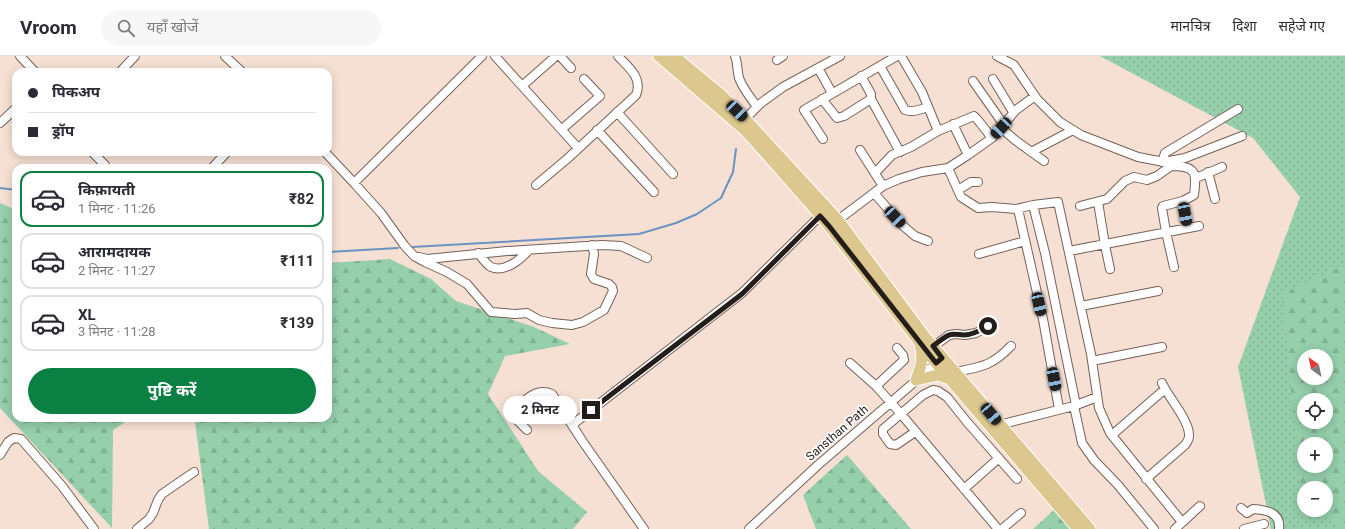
<!DOCTYPE html>
<html lang="hi">
<meta charset="utf-8">
<style>
:root{--surface:#fff;--page:#f7f7f7;--text:#2b2b33;--muted:#7c7c81;--line:#e1e1e2;--accent:#0b8043}
body{margin:0;font-family:Roboto,"Noto Sans Devanagari",sans-serif;background:var(--page);color:var(--text);height:100vh;display:flex;flex-direction:column;font-size:15px;white-space:nowrap}
*{box-sizing:border-box;margin:0}
p{font-size:13px;color:var(--muted)}
.icon{flex:none;width:22px;height:22px;fill:none;stroke:currentColor;stroke-width:2;stroke-linecap:round;stroke-linejoin:round}
.map{position:relative;flex:1;overflow:hidden}
.details{position:absolute;left:12px;top:108px;width:320px;height:258px;display:flex;flex-direction:column;background:var(--surface);border-radius:12px;box-shadow:0 2px 10px #0003}
.details>*{flex:none}
.guide{position:absolute;left:12px;top:12px;width:320px;height:88px;border-radius:12px;box-shadow:0 2px 10px #0003;display:grid;align-content:center;height:88px;padding:0 16px;background:var(--surface)}
.needle{width:26px;rotate:327deg}
.buttons{position:absolute;left:1297px;top:293px;display:grid;gap:8px}
.buttons a{display:grid;place-items:center;width:36px;height:36px;border-radius:50%;background:var(--surface);box-shadow:0 2px 10px #0003;font-size:20px}
.end{position:absolute;width:18px;height:18px;margin:-9px;border:5px solid #251d19;background:#fff;box-shadow:0 0 0 2px #fff}
.from{border-radius:50%}
.bubble{position:absolute;height:28px;border-radius:14px;background:var(--surface);box-shadow:0 2px 10px #0003;font-size:13px;font-weight:700;line-height:28px;text-align:center}
.car{position:absolute;width:12px;height:24px;margin:-12px -6px;border-radius:5px;box-shadow:0 0 3px 1px #0007;background:linear-gradient(#222 24%,#8ab4d8 0 40%,#222 0 76%,#8ab4d8 0 86%,#222 0)}
.guide b{display:flex;align-items:center;gap:14px;height:38px;font-size:15px}
.guide b+b{border-top:1px solid var(--line)}
.guide i{width:10px;height:10px;background:var(--text)}
ul{padding:7px 0 0;list-style:none}
li{display:flex;align-items:center;gap:12px;height:56px;margin:0 8px 6px;padding:0 8px;border:2px solid var(--line);border-radius:12px}
li div{flex:1}
li b{display:block;font-size:15px}
li em{font-style:normal;font-weight:700}
li.active{border-color:var(--accent)}
li>.icon{width:36px;height:36px;stroke-width:1.5}
.primary-button{display:flex;gap:8px;margin-top:auto;padding:8px 16px}
.primary-button a{flex:1;height:46px;border-radius:24px;background:var(--accent);color:#fff;font-size:16px;font-weight:700;line-height:46px;text-align:center}
header{display:flex;align-items:center;gap:24px;box-sizing:border-box;height:56px;padding:0 20px;background:var(--surface);border-bottom:1px solid var(--line)}
header strong{font-size:19px}
nav{display:flex;gap:22px;margin-inline-start:auto;font-size:14px}
.search{width:280px;height:36px;background:var(--page);display:flex;align-items:center;gap:10px;box-sizing:border-box;padding:0 14px;border-radius:22px;color:var(--muted);font-size:15px}
.map>svg:first-child{display:block}
.grass{fill:url(#grass-dots);fill-rule:evenodd}
.forest{fill:url(#forest-firs);fill-rule:evenodd}
.lines{fill:none;stroke-linecap:round;stroke-linejoin:round}
.stream{stroke:#6b93c1;stroke-width:2}
.minor-casing{stroke:#746157;stroke-width:10}
.major-casing{stroke:#fff;stroke-width:13}
.minor{stroke:#fff;stroke-width:8}
.major{stroke:#dcc88e;stroke-width:11}
.route{stroke:#251d19;stroke-width:5}
.labels{text-anchor:middle;dominant-baseline:central;stroke-width:3.5;stroke-linejoin:round;paint-order:stroke}
.street-label{font-size:12px;fill:#251d19;stroke:#fff}
</style>
<header>
<strong>Vroom</strong>
<div class="search"><svg class="icon" aria-label="search" viewBox="0 0 24 24"><circle cx="10" cy="10" r="6"/><path d="M15 15l6 6"/></svg>यहाँ खोजें</div>
<nav><a>मानचित्र</a><a>दिशा</a><a>सहेजे गए</a></nav>
</header>
<div class="map">
<svg width="1345" height="473" viewBox="0 0 1345 473">
<defs>
<pattern id="grass-dots" width="8" height="8" patternUnits="userSpaceOnUse"><rect width="8" height="8" fill="#95cfac"/><path d="M2 2h.1M6 6h.1" fill="none" stroke="#80b193" stroke-width="1.8" stroke-linecap="round"/></pattern>
<pattern id="forest-firs" width="22" height="20" patternUnits="userSpaceOnUse"><rect width="22" height="20" fill="#95cfac"/><path d="M5 1l3.5 6h-7zM16 11l3.5 6h-7z" fill="#80b193"/></pattern>
</defs>
<rect width="100%" height="100%" fill="#f6e0d4"/>
<path class="grass" d="M 1100,0 L 1345,0 L 1345,473 L 1271,473 L 1238,311 L 1300,141 L 1253,82 ZM 1304,300 L 1326,300 L 1326,322 L 1304,322 ZM 1304,344 L 1326,344 L 1326,366 L 1304,366 ZM 1304,388 L 1326,388 L 1326,410 L 1304,410 ZM 1304,432 L 1326,432 L 1326,454 L 1304,454 Z"/>
<path class="forest" d="M 0,147 L 16,154 L 16,362 L 131,362 L 113,374 L 112,472 L 0,352 Z
M 390,203 L 431,223 L 456,245 L 534,271 L 570,288 L 505,300 L 488,338 L 538,415 L 587,456 L 573,473 L 209,473 L 195,366 L 168,362 L 328,362 L 328,207 Z
M 1345,209 L 1345,473 L 1340,473 L 1323,454 L 1326,454 L 1326,432 L 1304,432 L 1300,428 L 1282,238 ZM 1304,300 L 1326,300 L 1326,322 L 1304,322 ZM 1304,344 L 1326,344 L 1326,366 L 1304,366 ZM 1304,388 L 1326,388 L 1326,410 L 1304,410 Z
M 847,399 L 911,473 L 816,473 L 803,439 Z
M 1055,453 L 1073,473 L 1033,473 Z"/>
<g class="lines">
<path class="stream" d="M 0,132 L 16,134
M 412,191 L 639,178 L 676,167 L 697,158 L 721,142 L 733,116 L 736,93
M 328,196 L 398,192"/>
<defs>
<path id="minor" d="M 20,0 L 35,16
M 225,0 L 242,16
M 495,0 L 578,92
M 560,0 L 571,12
M 735,0 C 738,7 737,15 739,22 C 743,33 751,42 757,51
M 901,0 L 922,36 L 938,75
M 997,0 L 1014,9 L 1037,43 L 1060,66 L 1081,79 L 1138,101 L 1164,106 L 1185,102 L 1242,80
M 777,4 L 783,0
M 880,10 L 905,54 C 912,57 920,54 927,51
M 818,12 L 832,37
M 120,16 L 135,0
M 993,23 L 1013,56
M 973,25 L 1004,69
M 522,30 L 556,0
M 822,43 L 837,62 L 844,60 L 871,43 L 871,38 L 861,20
M 871,43 L 900,96
M 617,56 L 673,118
M 745,63 L 761,47 L 783,31 L 840,0
M 0,67 L 16,52
M 953,68 L 968,99
M 1001,72 L 1015,84 L 1044,105
M 562,73 L 600,40 L 584,23
M 597,74 L 654,136
M 823,83 L 804,54 L 897,0
M 860,94 L 883,130
M 92,96 L 105,109
M 325,96 L 354,127 L 482,0
M 1031,96 L 1073,74
M 1168,105 L 1171,110 C 1196,110 1197,116 1194,139 L 1183,145 L 1163,150 L 1162,152 L 1166,176 L 1174,211
M 1162,106 L 1165,97 L 1238,53
M 212,112 L 227,96
M 948,112 L 961,141 L 978,152 L 992,151 L 1016,153 L 1033,149 L 1058,146 L 1091,298 L 1099,352 L 1110,377 L 1182,466
M 1208,116 L 1215,143
M 875,117 L 892,99 L 911,91 L 938,75 L 974,60 L 977,63 L 992,82
M 1196,122 L 1222,111
M 354,127 L 381,157 L 404,189 L 414,200 L 425,206 L 447,216 L 467,228 L 491,256 L 515,258 L 527,257 L 539,264 L 552,267 L 572,269 L 583,266 L 604,254 L 613,235 L 612,231 L 609,228 L 594,223 L 591,218 L 594,198 L 592,189
M 536,129 L 567,103 L 636,39 C 643,22 629,12 618,0
M 958,134 L 971,126 L 978,126
M 874,137 L 902,169 L 915,180 L 928,185
M 1183,145 L 1188,172
M 1098,146 L 1105,189 L 1110,213
M 1033,149 L 1045,197 L 1076,349
M 1080,150 L 1107,143 L 1125,125 L 1134,121 L 1147,124 L 1157,120 L 1171,110
M 1018,153 L 1043,263 L 1059,353
M 838,164 L 883,130 L 899,123 L 922,116 L 948,112 L 968,99 L 992,82 L 1016,54 L 1035,40
M 1069,195 L 1199,170
M 478,197 C 482,202 486,208 491,211 C 505,217 521,203 529,194
M 979,198 L 1025,185
M 419,201 L 427,203 L 507,195 L 602,189 L 621,190 L 647,202
M 1081,250 L 1158,235
M 933,291 L 949,279 L 956,278 L 965,279 L 976,277 L 988,270
M 1092,305 L 1162,291
M 850,307 L 876,330 L 901,358 L 998,473
M 955,316 C 981,311 992,310 1011,290
M 876,330 L 904,304 L 903,299 L 897,292
M 1074,350 L 1082,387 L 1094,404 L 1118,429 L 1154,473
M 572,369 L 742,237 L 820,160
M 999,369 L 1074,350 L 1097,341
M 527,374 L 514,361 L 512,357 L 514,353 C 527,344 535,331 552,338 L 583,386 L 644,473
M 915,376 L 896,389 L 890,388 L 883,378 L 883,373 L 923,339 L 933,334 L 938,335 L 947,341 L 967,366 L 1017,423
M 1112,379 L 1165,333
M 0,399 L 8,386 L 14,382 L 21,383 L 62,430 L 94,473
M 1146,423 L 1185,389 C 1187,386 1189,384 1189,380 C 1190,365 1168,341 1162,327
M 964,433 L 999,402
M 1241,452 L 1247,457 L 1253,453 C 1266,454 1281,456 1279,473
M 137,473 L 149,463 L 153,457 L 158,444 L 162,438 L 194,416
M 749,473 L 818,409 L 940,304
M 1002,473 L 1021,457
M 1175,473 L 1200,450
M 1244,473 L 1264,468"/>
<path id="major" d="M 659,0 L 746,75 L 808,145 L 829,170 L 936,307 L 1078,473
M 674,0 L 720,38 L 745,63 L 838,164 L 925,281 L 1090,473
M 916,324 C 921,310 924,304 920,288
M 916,324 L 938,319 L 950,323"/>
</defs>
<use href="#minor" class="minor-casing"/>
<use href="#major" class="major-casing"/>
<use href="#minor" class="minor"/>
<use href="#major" class="major"/>
</g>
<g class="lines">
<path class="route" d="M 591,354 L 742,238 L 820,160 L 829,170 L 936,307 L 942,302 L 933,290 C 938,286 943,282 949,279 C 954,277 959,279 964,279 C 973,279 981,274 988,270"/>
</g>
<g class="labels">
<g class="street-label">
<text transform="translate(837 377) rotate(-41)">Sansthan Path</text>
</g>
</g>
</svg>
<div class="buttons">
<a><svg class="needle" viewBox="-14 -14 28 28"><path d="M0-13l5 13h-10z" fill="#e53935"/><path d="M0 13l5-13h-10z" fill="#7c7c81"/></svg></a>
<a><svg class="icon" aria-label="locate" viewBox="0 0 24 24"><circle cx="12" cy="12" r="6"/><path d="M12 2v4M12 18v4M2 12h4M18 12h4"/></svg></a>
<a>+</a>
<a>−</a>
</div>
<i class="end from" style="left:988px;top:270px"></i>
<i class="end" style="left:591px;top:354px"></i>
<div class="bubble" style="left:503px;top:340px;width:74px">2 मिनट</div>
<i class="car" style="left:737px;top:55px;rotate:134deg"></i>
<i class="car" style="left:1001px;top:72px;rotate:223deg"></i>
<i class="car" style="left:1185px;top:158px;rotate:169deg"></i>
<i class="car" style="left:895px;top:161px;rotate:137deg"></i>
<i class="car" style="left:1039px;top:248px;rotate:167deg"></i>
<i class="car" style="left:1054px;top:323px;rotate:169deg"></i>
<i class="car" style="left:991px;top:358px;rotate:140deg"></i>
<div class="guide">
<b><i class="from"></i>पिकअप</b>
<b><i></i>ड्रॉप</b>
</div>
<section class="details">
<ul>
<li class="active"><svg class="icon" aria-label="car" viewBox="0 0 24 24"><path d="M5 17H2v-5l4-1 3-4h7l3 4 3 1v5h-3M9 17h6M6 11h13"/><circle cx="7" cy="17" r="2"/><circle cx="17" cy="17" r="2"/></svg><div><b>किफ़ायती</b><p>1 मिनट · 11:26</p></div><em>₹82</em></li>
<li><svg class="icon" aria-label="car" viewBox="0 0 24 24"><path d="M5 17H2v-5l4-1 3-4h7l3 4 3 1v5h-3M9 17h6M6 11h13"/><circle cx="7" cy="17" r="2"/><circle cx="17" cy="17" r="2"/></svg><div><b>आरामदायक</b><p>2 मिनट · 11:27</p></div><em>₹111</em></li>
<li><svg class="icon" aria-label="car" viewBox="0 0 24 24"><path d="M5 17H2v-5l4-1 3-4h7l3 4 3 1v5h-3M9 17h6M6 11h13"/><circle cx="7" cy="17" r="2"/><circle cx="17" cy="17" r="2"/></svg><div><b>XL</b><p>3 मिनट · 11:28</p></div><em>₹139</em></li>
</ul>
<div class="primary-button"><a>पुष्टि करें</a></div>
</section>
</div>
